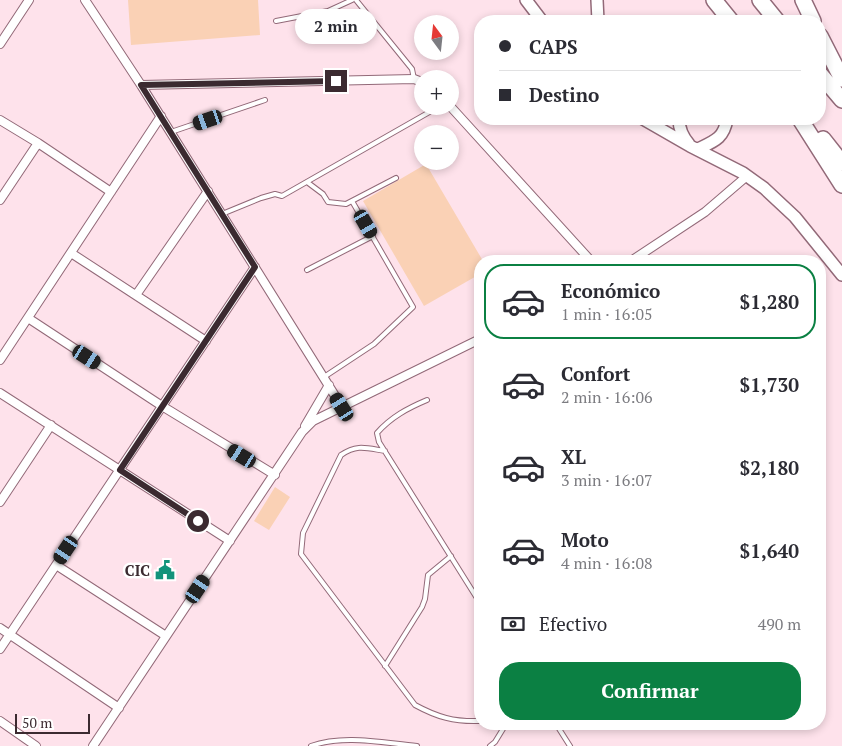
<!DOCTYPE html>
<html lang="es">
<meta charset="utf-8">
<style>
:root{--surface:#fff;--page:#f7f7f7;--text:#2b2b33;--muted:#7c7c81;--line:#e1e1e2;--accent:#0b8043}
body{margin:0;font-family:"PT Serif",serif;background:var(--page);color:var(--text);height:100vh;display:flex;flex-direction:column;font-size:19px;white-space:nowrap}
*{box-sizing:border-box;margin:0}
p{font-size:16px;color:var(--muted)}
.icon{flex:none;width:28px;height:28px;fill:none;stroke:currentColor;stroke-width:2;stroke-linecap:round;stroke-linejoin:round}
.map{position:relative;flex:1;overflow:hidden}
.drawer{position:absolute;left:474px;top:255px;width:352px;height:475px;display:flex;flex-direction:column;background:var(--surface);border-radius:20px;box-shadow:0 2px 8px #0003}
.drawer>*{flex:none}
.top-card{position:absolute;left:474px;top:15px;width:352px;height:110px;border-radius:20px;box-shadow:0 2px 8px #0003;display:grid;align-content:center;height:110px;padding:0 25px;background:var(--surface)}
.needle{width:32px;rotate:345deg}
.fabs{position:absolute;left:414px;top:15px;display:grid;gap:10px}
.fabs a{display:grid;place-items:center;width:45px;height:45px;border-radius:50%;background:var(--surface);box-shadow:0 2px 8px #0003;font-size:25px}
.scale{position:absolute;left:15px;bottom:12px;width:75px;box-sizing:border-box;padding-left:5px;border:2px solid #3b2a30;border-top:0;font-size:14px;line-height:18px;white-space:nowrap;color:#3b2a30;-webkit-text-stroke:4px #fff;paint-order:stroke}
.end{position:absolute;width:22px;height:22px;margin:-11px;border:6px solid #3b2a30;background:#fff;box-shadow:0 0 0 2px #fff}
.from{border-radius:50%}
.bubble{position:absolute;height:35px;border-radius:18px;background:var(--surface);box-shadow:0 2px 8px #0003;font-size:16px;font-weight:700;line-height:35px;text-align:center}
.car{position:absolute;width:15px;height:30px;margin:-15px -8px;border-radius:6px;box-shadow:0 0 4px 1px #0007;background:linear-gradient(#222 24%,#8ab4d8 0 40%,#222 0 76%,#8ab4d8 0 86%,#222 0)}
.top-card b{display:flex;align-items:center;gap:18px;height:48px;font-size:19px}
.top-card b+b{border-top:1px solid var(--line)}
.top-card i{width:12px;height:12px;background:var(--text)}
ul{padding:9px 0 0;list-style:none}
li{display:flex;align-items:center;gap:15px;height:75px;margin:0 10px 8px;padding:0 15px;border:2px solid transparent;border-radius:20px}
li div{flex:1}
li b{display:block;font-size:19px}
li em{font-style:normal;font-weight:700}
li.selected{border-color:var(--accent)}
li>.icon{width:45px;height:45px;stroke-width:1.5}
.pay{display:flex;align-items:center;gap:12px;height:55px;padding:0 25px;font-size:19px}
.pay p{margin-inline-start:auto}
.cta{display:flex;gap:10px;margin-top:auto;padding:10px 25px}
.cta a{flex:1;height:58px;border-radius:20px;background:var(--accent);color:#fff;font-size:20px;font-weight:700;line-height:58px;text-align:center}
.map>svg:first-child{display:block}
.green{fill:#fad1b5}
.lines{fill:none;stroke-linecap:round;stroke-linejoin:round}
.lane-casing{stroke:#926978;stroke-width:6}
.street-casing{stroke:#926978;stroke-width:10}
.secondary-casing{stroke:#926978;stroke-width:14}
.highway-casing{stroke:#926978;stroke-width:18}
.lane{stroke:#fff;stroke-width:4}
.street{stroke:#fff;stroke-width:8}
.secondary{stroke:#fff;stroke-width:11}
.highway{stroke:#fff;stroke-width:15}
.route{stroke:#3b2a30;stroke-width:6}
.labels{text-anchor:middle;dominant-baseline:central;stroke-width:5;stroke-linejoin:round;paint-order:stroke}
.poi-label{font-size:15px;font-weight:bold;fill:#3b2a30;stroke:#fff;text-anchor:end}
</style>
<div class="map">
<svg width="842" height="746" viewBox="0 0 842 746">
<rect width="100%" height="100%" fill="#fee2eb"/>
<path class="green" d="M 128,0 L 258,0 L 260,35 L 131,45 Z
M 426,164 L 483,261 L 480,261 L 480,274 L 424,306 L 363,201 Z
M 275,487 L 290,497 L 269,530 L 254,521 Z"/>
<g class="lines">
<defs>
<path id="lane" d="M 356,0 L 412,69 L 414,79
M 276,21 L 328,11 L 352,0
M 171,132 L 265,100
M 307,182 L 323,194 L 328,202 L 346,204 L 396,178
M 222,214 L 261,198 L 275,194 L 282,196 L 440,106
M 307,270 L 373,236
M 324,377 L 374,344 L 413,307 L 352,201
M 427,400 C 408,408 391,417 377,433 L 379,442 L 480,603
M 385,451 C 366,448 357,444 341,455 L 303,533 L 301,554 L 415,705 C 437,717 454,722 480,721
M 385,666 L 422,607 L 425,599 L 428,575 L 451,556
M 556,724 L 570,746
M 311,746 C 344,734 383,743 417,746
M 490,746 L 495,742 L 506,724"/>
<path id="street" d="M 85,0 L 141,85 L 342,407
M 0,44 L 29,0
M 141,85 L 414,79 L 422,82
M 450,106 L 591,261
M 0,120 L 38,143 L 111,192
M 0,200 L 38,143
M 71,253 L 206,341
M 631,261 L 705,212 L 747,176
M 136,295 L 208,191
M 28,318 L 162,406 L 275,475
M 0,360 L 161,116
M 0,393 L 230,541
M 305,426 L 329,385
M 0,502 L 51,425
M 56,565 L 166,636
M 0,628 L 119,708
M 0,649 L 255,267
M 0,721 L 36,746
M 93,746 L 302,432 L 313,421 L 480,339"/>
<path id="secondary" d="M 526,0 L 542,21
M 597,0 L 598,21
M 643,119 L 690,146 L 743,173 L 764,188 L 795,217 L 842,275
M 679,119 C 679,129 682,136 689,144
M 698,149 C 715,141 724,138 727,119"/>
<path id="highway" d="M 714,0 L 731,21
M 760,0 L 777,21
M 803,0 L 813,21
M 820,36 L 842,79
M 820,74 L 842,100
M 800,119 L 842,185
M 823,139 L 842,163"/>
</defs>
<use href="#lane" class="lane-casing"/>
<use href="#street" class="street-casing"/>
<use href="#secondary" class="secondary-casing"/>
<use href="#highway" class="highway-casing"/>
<use href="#lane" class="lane"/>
<use href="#street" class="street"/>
<use href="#secondary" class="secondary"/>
<use href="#highway" class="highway"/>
</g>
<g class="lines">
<path class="route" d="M 198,521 L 120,470 L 255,267 L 141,85 L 336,81"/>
</g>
<defs>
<symbol id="civic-bare" viewBox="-9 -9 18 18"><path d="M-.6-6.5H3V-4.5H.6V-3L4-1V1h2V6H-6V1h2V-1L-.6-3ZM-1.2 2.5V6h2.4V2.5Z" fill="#12937b" stroke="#fff" stroke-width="2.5" paint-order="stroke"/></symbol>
</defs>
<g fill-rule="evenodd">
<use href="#civic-bare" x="151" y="556" width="28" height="28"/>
</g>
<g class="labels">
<g class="poi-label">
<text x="150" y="570">CIC</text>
</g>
</g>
</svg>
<div class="fabs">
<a><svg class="needle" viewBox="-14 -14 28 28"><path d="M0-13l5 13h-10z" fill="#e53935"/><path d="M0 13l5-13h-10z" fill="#7c7c81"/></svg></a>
<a>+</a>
<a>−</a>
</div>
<div class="scale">50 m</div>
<i class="end from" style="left:198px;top:521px"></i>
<i class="end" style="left:336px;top:81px"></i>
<div class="bubble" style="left:295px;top:9px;width:82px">2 min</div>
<i class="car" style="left:208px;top:120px;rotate:251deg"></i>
<i class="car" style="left:366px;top:224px;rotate:150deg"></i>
<i class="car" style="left:87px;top:357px;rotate:123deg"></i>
<i class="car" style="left:342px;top:407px;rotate:328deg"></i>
<i class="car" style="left:242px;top:456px;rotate:301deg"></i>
<i class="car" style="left:66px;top:550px;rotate:214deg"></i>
<i class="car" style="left:198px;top:589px;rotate:34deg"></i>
<div class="top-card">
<b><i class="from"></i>CAPS</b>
<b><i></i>Destino</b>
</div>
<section class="drawer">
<ul>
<li class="selected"><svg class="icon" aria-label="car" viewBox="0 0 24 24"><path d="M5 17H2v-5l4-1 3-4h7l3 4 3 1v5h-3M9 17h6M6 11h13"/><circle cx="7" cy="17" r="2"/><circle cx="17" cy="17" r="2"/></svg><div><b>Económico</b><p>1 min · 16:05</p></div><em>$1,280</em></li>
<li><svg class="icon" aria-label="car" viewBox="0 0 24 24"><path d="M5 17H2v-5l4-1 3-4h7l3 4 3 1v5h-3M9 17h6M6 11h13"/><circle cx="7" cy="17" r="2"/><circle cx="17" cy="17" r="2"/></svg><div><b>Confort</b><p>2 min · 16:06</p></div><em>$1,730</em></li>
<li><svg class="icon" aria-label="car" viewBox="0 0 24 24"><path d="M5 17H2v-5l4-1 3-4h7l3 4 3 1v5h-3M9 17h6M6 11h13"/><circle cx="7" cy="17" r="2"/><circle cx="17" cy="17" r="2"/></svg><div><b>XL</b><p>3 min · 16:07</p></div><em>$2,180</em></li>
<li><svg class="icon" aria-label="car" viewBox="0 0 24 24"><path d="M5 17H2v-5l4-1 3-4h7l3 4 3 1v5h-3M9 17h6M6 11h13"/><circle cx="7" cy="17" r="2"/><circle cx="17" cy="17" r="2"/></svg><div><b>Moto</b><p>4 min · 16:08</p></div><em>$1,640</em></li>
</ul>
<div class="pay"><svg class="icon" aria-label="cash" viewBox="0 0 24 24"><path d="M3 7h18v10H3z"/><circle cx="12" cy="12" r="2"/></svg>Efectivo<p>490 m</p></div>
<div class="cta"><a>Confirmar</a></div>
</section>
</div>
